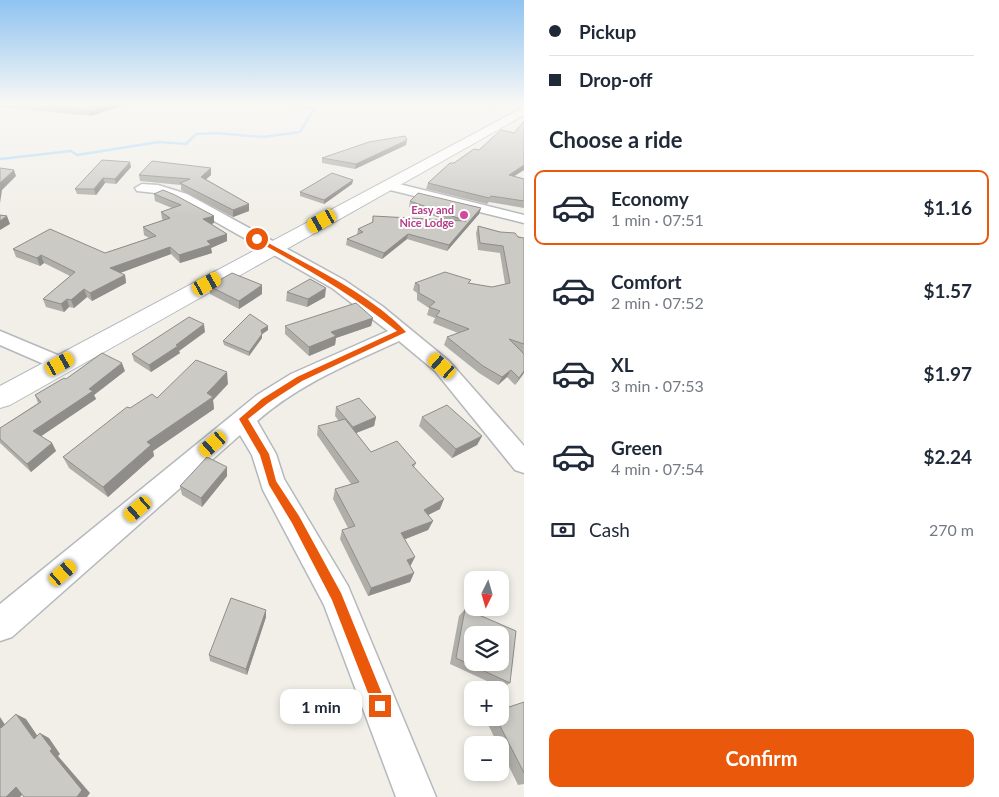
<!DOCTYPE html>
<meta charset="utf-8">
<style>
:root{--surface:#fff;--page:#f6f6f7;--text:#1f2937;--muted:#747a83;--line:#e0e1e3;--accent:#ea580c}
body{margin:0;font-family:Lato,sans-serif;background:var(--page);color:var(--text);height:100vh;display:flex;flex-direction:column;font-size:19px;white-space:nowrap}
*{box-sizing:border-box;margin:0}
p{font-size:16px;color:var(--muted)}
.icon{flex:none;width:28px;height:28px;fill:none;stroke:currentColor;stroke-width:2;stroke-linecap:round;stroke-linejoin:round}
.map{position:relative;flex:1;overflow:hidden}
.sheet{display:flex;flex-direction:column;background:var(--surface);width:475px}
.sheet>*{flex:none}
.guide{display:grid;align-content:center;height:110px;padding:0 25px;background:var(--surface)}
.needle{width:32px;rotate:185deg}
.controls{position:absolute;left:464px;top:571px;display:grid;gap:10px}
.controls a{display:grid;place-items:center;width:45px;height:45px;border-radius:10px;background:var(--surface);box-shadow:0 2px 8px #0003;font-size:25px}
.end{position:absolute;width:22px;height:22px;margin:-11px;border:6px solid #ea580c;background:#fff;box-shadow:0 0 0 2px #fff}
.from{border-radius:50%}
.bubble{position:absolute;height:35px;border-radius:10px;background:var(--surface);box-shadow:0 2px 8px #0003;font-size:16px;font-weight:700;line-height:35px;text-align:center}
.car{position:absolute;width:15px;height:30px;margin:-15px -8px;border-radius:6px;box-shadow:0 0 4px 1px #0007;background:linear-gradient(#f5c518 24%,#345 0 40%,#f5c518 0 76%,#345 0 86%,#f5c518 0)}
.guide b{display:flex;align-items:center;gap:18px;height:48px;font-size:19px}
.guide b+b{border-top:1px solid var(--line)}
.guide i{width:12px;height:12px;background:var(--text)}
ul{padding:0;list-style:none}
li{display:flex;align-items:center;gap:15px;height:75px;margin:0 10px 8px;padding:0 15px;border:2px solid transparent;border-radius:10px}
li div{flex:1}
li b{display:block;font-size:19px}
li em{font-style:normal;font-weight:700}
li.selected{border-color:var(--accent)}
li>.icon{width:45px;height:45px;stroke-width:1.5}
h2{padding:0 25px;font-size:22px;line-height:60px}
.pay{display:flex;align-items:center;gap:12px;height:55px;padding:0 25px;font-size:19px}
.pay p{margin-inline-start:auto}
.button{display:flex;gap:10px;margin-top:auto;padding:10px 25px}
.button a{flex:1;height:58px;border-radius:10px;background:var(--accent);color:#fff;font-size:20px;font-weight:700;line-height:58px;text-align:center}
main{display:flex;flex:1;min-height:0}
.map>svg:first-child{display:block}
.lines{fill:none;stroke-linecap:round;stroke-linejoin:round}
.stream{stroke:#aadaff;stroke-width:2.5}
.minor-casing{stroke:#b5b8bc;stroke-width:3}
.secondary-casing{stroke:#b6babf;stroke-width:2}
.minor{fill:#fff;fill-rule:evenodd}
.secondary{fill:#fff;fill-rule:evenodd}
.wall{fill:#afaea9}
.shaded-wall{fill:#8f8d8a}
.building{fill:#cccac5;stroke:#8f8d8a;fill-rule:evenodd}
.route{fill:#ea580c}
.hotel-dot{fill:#d1479c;stroke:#fff;stroke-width:2}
.labels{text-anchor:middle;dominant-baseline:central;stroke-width:4;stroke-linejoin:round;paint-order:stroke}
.far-hotel-label{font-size:11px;font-weight:bold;fill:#b23c85;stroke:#fff;text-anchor:end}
</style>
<main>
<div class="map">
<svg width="524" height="797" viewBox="0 0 524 797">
<rect width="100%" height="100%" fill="#f1efe8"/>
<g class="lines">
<path class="stream" d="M 0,159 L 71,151 L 77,155 L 159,142 L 186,144 L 196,134 L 216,133 L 263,137 L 300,132 L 314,109 L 286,104"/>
<defs>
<path id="minor" d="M 387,181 L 524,215 L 524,223 L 382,188 L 381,185 Z
M 142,184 L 158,185 L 187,194 L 344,280 L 382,306 L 449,361 L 524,446 L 524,473 L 515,470 L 435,371 L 399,341 C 349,364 299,384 257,421 L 276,454 L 284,479 L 348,586 L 436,797 L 396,797 L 324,605 L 263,490 L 252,455 L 240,435 L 12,637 L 0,641 L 0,604 L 235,413 L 257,395 L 291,374 L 388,331 L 332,288 L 177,200 L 156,193 L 137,191 L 135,188 Z
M 0,331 L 67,359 L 70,364 L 67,369 L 60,371 L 0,345 Z"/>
<path id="secondary" d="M 524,107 L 524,115 L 10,405 L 0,408 L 0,386 Z"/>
</defs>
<use href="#minor" class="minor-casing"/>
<use href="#secondary" class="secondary-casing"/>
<use href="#minor" class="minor"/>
<use href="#secondary" class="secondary"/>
</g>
<path class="wall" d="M 0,104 L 127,104 L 91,116 L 0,107 Z
M 477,104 L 499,104 L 495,106 Z
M 406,145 L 355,169 L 322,163 L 322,158 Z
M 479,150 L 514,176 L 524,179 L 524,208 L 489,202 L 487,204 L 426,189 L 428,183 L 454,163 Z
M 131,167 L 116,184 L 105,183 L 96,195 L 77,194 L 75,189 Z
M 211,168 L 211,175 L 206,179 L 249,204 L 249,211 L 233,217 L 181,190 L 181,185 L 140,181 L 139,175 Z
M 353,180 L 352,184 L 324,204 L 300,196 L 300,192 Z
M 163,190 L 214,223 L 211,224 L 227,234 L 227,241 L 211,248 L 212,253 L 180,263 L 171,254 L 120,273 L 125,275 L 126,283 L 92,301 L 87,297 L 74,308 L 69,307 L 64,312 L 46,307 L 43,299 L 70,276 L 44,263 L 40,266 L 16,257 L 13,249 L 105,253 L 149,238 L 144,235 L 143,227 L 163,220 L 162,219 L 161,212 L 172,208 L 155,201 L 154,194 Z
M 410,201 L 481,208 L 479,214 L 447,251 L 407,239 L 382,259 L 346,245 L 347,239 L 357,235 L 358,229 L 372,223 L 373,216 L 445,220 L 409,207 Z
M 478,226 L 524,238 L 524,373 L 515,385 L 507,377 L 498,385 L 479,373 L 444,345 L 447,337 L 458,333 L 433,323 L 435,318 L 427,315 L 429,308 L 417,300 L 417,293 L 413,290 L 415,283 L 471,280 L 469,283 L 492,287 L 505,284 L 500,253 L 478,250 L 476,233 Z
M 209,286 L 262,294 L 239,309 L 210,294 Z
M 287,292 L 325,297 L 307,307 L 286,301 Z
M 373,318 L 371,326 L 336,338 L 335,345 L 309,356 L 285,334 L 285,326 Z
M 268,326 L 268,330 L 262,334 L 262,338 L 249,356 L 224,345 L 223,341 Z
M 205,332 L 179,351 L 180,353 L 151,372 L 134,361 L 132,354 Z
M 125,371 L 94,395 L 96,399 L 41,436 L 52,443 L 56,451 L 31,472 L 0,443 L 0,428 L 38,403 L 35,395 L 66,379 Z
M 228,384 L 213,400 L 214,409 L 153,451 L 154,456 L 108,497 L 69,468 L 63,457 L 130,408 L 157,398 Z
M 336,407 L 376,417 L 374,426 L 356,433 L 371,452 L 416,463 L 414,467 L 440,509 L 428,515 L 433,521 L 428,530 L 405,539 L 411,565 L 410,566 L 414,573 L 410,582 L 368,596 L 340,539 L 342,530 L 348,528 L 333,499 L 335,489 L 351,484 L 317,435 L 318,426 L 339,421 L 335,416 Z
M 422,417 L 482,436 L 477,445 L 452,458 L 419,426 Z
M 227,467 L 227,476 L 202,507 L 182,495 L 180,486 Z
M 465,609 L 510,683 L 502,688 L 450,664 L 459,616 Z
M 266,610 L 266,617 L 247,675 L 210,661 L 209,655 Z
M 524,702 L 524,784 L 518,785 L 500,748 L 500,745 L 498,745 L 485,718 L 500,718 Z"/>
<path class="shaded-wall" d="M 113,104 L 127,104 L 91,116 L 90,111 Z
M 407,140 L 406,145 L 355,169 L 356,164 Z
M 130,162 L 131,167 L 116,184 L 115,179 Z
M 524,165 L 524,170 L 507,181 L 509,175 Z
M 211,168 L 211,175 L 202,183 L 201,177 Z
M 14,170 L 16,176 L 2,190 L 0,203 L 0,183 Z
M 103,178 L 105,183 L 96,195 L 94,189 Z
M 353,180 L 352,184 L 324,204 L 324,200 Z
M 249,204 L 249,211 L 233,217 L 233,210 Z
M 481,208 L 479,214 L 447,251 L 449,245 Z
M 7,216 L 10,224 L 0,230 L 0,221 Z
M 214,216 L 214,223 L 203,227 L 203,219 Z
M 227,234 L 227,241 L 211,248 L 212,253 L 180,263 L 179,255 L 207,241 Z
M 408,234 L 407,239 L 382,259 L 384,253 Z
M 170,247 L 171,254 L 112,276 L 110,268 Z
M 41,255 L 44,263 L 40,266 L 37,258 Z
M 125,275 L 126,283 L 92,301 L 90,293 Z
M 262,285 L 262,294 L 239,309 L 239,301 Z
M 326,288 L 325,297 L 307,307 L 308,299 Z
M 84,289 L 87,297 L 74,308 L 71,300 Z
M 67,299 L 69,307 L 64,312 L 61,304 Z
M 373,318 L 371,326 L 336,338 L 335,345 L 309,356 L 309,347 L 331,332 Z
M 204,324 L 205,332 L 179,351 L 180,353 L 151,372 L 149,365 Z
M 268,326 L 268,330 L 261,335 L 261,330 Z
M 262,334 L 262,338 L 249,356 L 249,352 Z
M 122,363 L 125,371 L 94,395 L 96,399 L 37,439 L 33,431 Z
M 511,370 L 507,377 L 498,385 L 502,377 Z
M 524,371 L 524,373 L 515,385 L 519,378 Z
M 227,372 L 228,384 L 213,400 L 214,409 L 153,451 L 154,456 L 108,497 L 103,487 L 147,442 L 207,393 Z
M 376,417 L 374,426 L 351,435 L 353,427 Z
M 482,436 L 477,445 L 452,458 L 456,449 Z
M 52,443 L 56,451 L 31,472 L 27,464 Z
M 227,467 L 227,476 L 202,507 L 201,498 Z
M 444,499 L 440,509 L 420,519 L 424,510 Z
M 433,521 L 428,530 L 398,542 L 401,533 Z
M 415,557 L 411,565 L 403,568 L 407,560 Z
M 414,573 L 410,582 L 368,596 L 371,588 Z
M 266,610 L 266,617 L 247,675 L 246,669 Z
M 16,714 L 26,719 L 43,744 L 34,739 Z
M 0,717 L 11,734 L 1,728 L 0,727 Z
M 40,733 L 49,738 L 60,754 L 58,756 L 90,793 L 87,797 L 77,797 L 50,751 Z
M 16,787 L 27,790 L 20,797 L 6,797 Z"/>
<path class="building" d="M 18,104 L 113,104 L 90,111 Z
M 524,121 L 524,165 L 509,175 L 524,179 L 524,201 L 491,196 L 489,198 L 428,183 L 450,163 L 454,163 L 474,149 L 479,150 L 501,130 L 514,133 Z
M 405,136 L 407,140 L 356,164 L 322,158 L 369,142 Z
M 102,160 L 130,162 L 115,179 L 103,178 L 94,189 L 75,189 Z
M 152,161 L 211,168 L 201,177 L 249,204 L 233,210 L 180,183 L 190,179 L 139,175 Z
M 0,168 L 14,170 L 0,183 Z
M 332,173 L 353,180 L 324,200 L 300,192 Z
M 163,190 L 175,195 L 214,216 L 203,219 L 227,234 L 207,241 L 211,245 L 179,255 L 170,247 L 110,268 L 125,275 L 90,293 L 84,289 L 71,300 L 67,299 L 61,304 L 43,299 L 75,272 L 41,255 L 37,258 L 13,249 L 50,229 L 105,253 L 156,236 L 143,227 L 170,218 L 161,212 L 181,205 L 154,194 Z
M 418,193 L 481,208 L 449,245 L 408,234 L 384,253 L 347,239 L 363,232 L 358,229 L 373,222 L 373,216 L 466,221 L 410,201 Z
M 0,215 L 7,216 L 0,221 Z
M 478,226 L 500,232 L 515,233 L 518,237 L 524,238 L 524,344 L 509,339 L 524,354 L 524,371 L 519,378 L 511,370 L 502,377 L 483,366 L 447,337 L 469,329 L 436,316 L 440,311 L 429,307 L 435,302 L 419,293 L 419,285 L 415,283 L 445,272 L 471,280 L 468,283 L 492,287 L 510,283 L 503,246 L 480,243 Z
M 232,273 L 262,285 L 239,301 L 209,286 Z
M 310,279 L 326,288 L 308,299 L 287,292 Z
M 356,303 L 373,318 L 331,332 L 336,336 L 309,347 L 285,326 Z
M 250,314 L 268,326 L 261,330 L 262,334 L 249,352 L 223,341 Z
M 189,317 L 204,324 L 176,345 L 178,346 L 149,365 L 132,354 Z
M 102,353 L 122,363 L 89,389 L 93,391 L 33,431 L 52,443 L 27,464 L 0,439 L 0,428 L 41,402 L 35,395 L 64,378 L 66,379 Z
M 196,360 L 227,372 L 207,393 L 213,397 L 147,442 L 151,445 L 103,487 L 63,457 L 127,407 L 130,408 L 152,394 L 157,398 Z
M 359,398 L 376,417 L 353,427 L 336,407 Z
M 447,405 L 482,436 L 456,449 L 422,417 Z
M 345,419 L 371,452 L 397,441 L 416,463 L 412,465 L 444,499 L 424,510 L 433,521 L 401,533 L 415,557 L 407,560 L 414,573 L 371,588 L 342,530 L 355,526 L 335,489 L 359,482 L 318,426 Z
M 207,457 L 227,467 L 201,498 L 180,486 Z
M 231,598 L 266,610 L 246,669 L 209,655 Z
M 465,609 L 516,631 L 510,683 L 456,658 ZM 472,635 L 500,635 L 500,662 L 472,662 Z
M 524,702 L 524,773 L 496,718 L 500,718 L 500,710 Z
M 16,714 L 34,739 L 40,733 L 52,749 L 50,751 L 82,790 L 77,797 L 24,797 L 16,787 L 6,797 L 0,797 L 0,727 L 1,728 Z"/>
<linearGradient id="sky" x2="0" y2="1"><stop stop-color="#8fc3f1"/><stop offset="0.48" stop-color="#f9f8f5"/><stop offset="1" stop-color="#f9f8f5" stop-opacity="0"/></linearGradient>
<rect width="524" height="216" fill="url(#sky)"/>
<path class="route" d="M 255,238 L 259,238 C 304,263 371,294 406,332 L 302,381 L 268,403 L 248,419 L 269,454 L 276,481 L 299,516 L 341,593 L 387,706 L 385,711 L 380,712 L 375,711 L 332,600 L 292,523 L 269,485 L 260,455 L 239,419 L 262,399 L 297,377 L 397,331 C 352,294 307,269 255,240 Z"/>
<circle class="hotel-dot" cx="464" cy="215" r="5"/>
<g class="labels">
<g class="far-hotel-label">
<text x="454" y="209">Easy and<tspan x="454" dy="13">Nice Lodge</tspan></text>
</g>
</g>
</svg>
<div class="controls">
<a><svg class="needle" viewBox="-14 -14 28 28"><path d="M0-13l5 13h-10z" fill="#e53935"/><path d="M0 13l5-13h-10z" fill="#747a83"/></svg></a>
<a><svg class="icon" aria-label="layers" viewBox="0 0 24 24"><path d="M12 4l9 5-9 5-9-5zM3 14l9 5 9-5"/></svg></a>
<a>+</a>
<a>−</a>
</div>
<i class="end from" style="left:257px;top:239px"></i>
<i class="end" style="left:380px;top:706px"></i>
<div class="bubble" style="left:280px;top:689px;width:82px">1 min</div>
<i class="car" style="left:322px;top:221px;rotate:241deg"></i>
<i class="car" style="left:207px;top:284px;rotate:61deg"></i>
<i class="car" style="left:60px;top:364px;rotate:61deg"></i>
<i class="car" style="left:442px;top:366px;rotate:311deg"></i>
<i class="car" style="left:213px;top:444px;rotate:229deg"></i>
<i class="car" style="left:138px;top:509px;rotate:229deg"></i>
<i class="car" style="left:63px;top:573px;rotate:49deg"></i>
</div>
<section class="sheet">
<div class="guide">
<b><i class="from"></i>Pickup</b>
<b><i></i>Drop-off</b>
</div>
<h2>Choose a ride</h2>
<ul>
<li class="selected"><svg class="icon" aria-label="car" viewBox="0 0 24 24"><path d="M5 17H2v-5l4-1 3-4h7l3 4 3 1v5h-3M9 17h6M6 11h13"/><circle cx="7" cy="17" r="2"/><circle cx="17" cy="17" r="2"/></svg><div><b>Economy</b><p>1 min · 07:51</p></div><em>$1.16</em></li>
<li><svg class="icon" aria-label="car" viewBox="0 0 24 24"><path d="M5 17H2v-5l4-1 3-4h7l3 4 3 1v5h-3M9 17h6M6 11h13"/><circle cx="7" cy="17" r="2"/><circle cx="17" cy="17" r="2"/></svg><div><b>Comfort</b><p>2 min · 07:52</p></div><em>$1.57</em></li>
<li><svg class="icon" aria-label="car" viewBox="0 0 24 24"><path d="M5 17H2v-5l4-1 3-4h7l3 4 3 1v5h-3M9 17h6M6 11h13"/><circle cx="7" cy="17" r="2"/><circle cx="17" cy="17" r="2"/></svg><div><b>XL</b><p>3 min · 07:53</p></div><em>$1.97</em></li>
<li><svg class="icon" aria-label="car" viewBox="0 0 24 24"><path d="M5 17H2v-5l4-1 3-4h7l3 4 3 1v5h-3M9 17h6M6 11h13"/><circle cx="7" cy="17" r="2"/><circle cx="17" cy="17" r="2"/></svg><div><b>Green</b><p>4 min · 07:54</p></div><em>$2.24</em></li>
</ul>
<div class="pay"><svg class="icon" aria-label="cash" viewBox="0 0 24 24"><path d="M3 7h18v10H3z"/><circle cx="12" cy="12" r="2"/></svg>Cash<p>270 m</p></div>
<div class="button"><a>Confirm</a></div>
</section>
</main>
